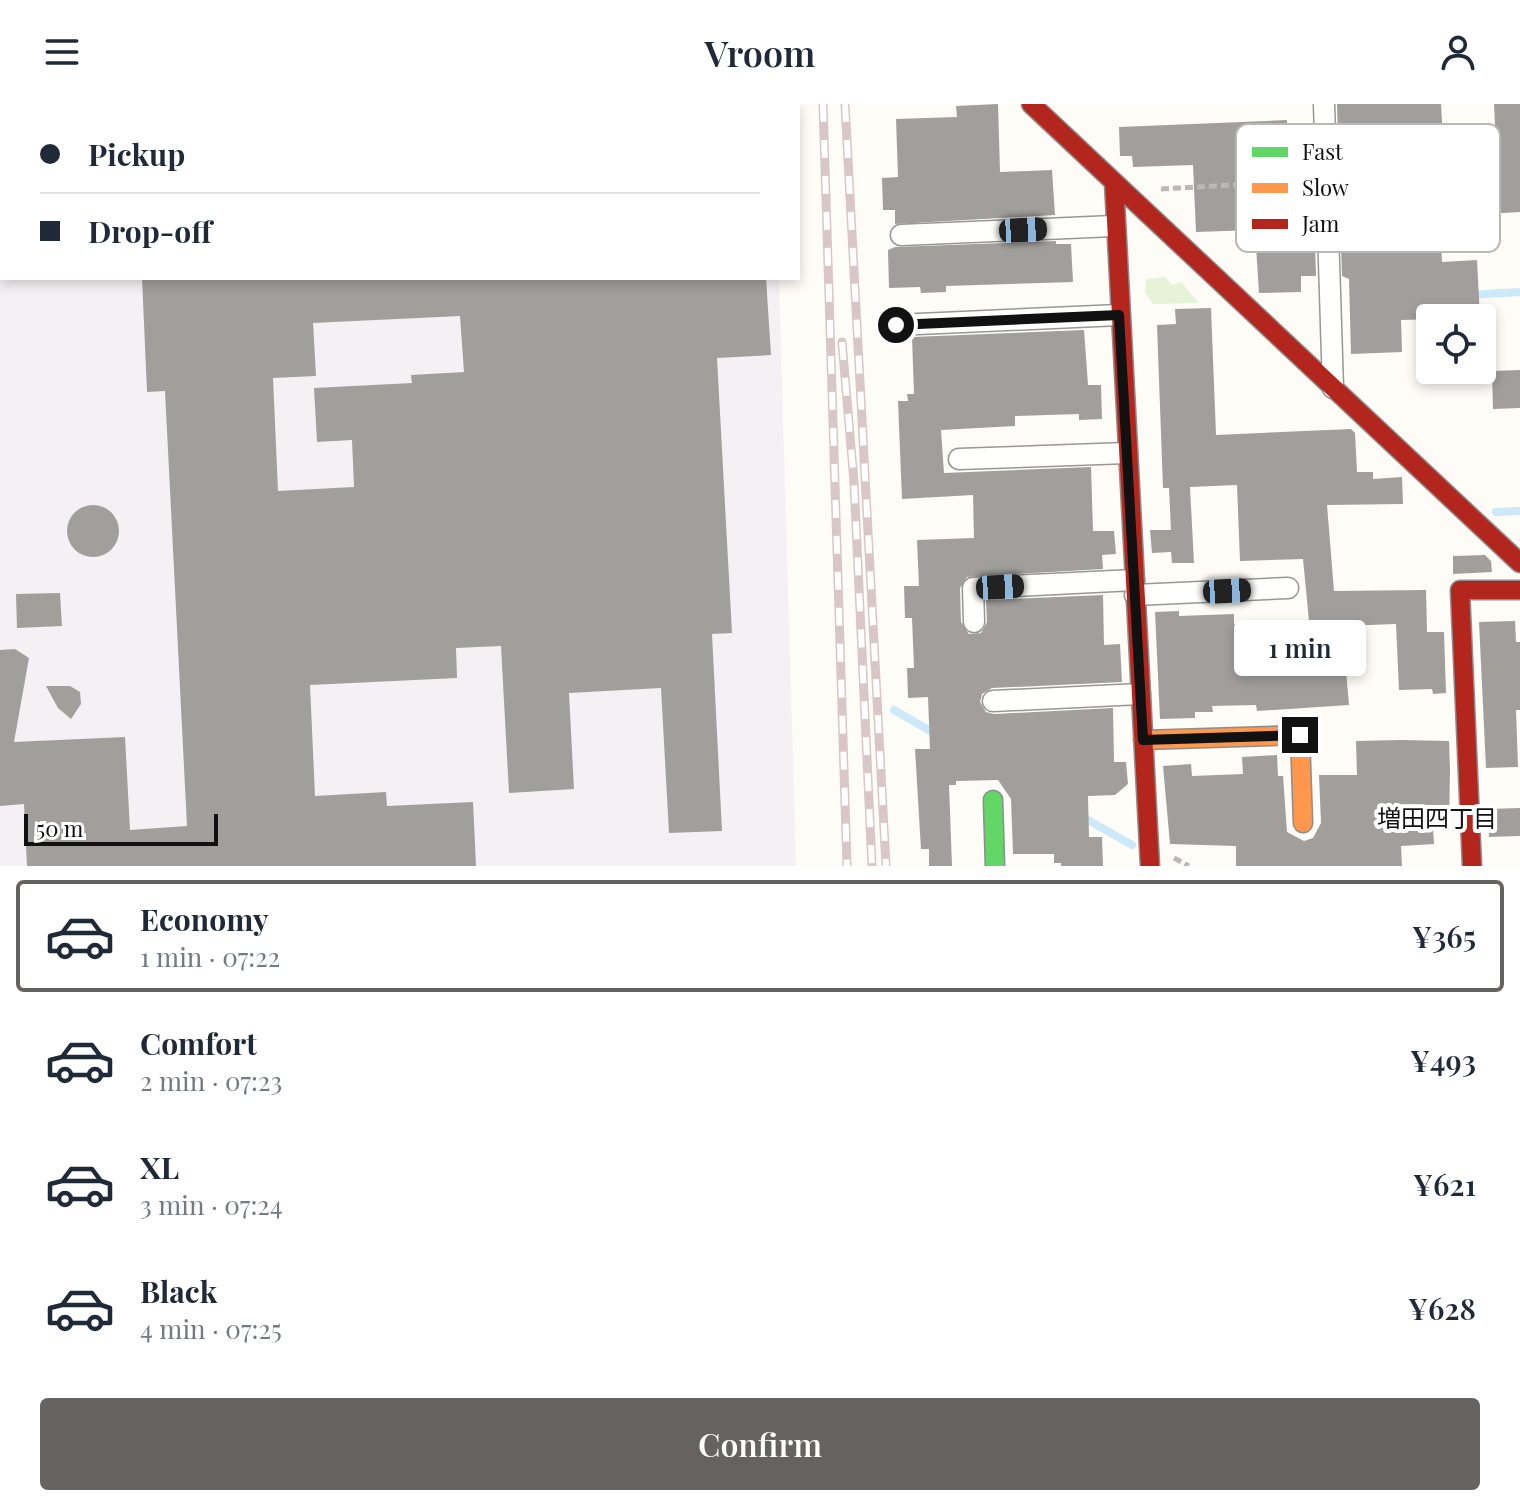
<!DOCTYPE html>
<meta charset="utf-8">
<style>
:root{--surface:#fff;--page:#f6f6f7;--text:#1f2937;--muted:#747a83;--line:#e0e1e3;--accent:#646362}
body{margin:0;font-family:"Playfair Display","Noto Sans JP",serif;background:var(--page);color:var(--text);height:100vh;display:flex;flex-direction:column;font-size:30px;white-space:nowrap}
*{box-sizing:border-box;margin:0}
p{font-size:26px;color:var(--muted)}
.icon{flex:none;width:44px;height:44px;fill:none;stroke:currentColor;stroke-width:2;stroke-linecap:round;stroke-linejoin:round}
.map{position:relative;height:762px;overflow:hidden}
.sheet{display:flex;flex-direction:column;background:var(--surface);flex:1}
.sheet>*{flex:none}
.hud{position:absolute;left:0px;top:0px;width:800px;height:176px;box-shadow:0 4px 12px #0003;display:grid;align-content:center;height:176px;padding:0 40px;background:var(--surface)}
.controls{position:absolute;left:1416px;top:200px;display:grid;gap:16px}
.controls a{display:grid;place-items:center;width:80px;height:80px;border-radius:8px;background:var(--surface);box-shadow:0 4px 12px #0003;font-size:40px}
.scale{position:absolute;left:24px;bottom:20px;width:194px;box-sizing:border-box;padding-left:8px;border:4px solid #111;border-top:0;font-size:22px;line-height:28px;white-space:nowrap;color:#111;-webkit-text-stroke:6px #fff;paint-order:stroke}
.end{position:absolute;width:36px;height:36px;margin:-18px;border:10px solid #111;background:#fff;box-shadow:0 0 0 4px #fff}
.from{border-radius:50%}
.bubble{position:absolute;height:56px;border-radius:8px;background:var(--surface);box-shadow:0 4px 12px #0003;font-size:26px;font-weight:600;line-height:56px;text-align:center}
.car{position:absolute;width:24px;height:48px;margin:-24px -12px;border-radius:10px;box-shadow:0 0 6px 2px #0007;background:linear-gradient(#222 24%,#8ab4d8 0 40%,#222 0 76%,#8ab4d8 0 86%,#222 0)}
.hud b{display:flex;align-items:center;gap:28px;height:76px;font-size:30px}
.hud b+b{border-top:2px solid var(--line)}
.hud i{width:20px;height:20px;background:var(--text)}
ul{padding:14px 0 0;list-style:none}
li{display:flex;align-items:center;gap:24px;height:112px;margin:0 16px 12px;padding:0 24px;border:4px solid transparent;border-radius:8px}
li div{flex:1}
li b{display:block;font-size:30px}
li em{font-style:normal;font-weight:600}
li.current{border-color:var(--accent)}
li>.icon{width:72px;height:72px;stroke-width:1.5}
.button{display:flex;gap:16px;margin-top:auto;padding:16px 40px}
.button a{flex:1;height:92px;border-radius:8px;background:var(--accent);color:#fff;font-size:32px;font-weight:600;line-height:92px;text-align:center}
header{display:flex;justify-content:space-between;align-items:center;height:104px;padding:0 40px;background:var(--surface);font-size:36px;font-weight:600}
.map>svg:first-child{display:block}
.industrial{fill:#f5f0f3}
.green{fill:#e7f3d7}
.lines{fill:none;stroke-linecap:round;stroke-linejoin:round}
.stream{stroke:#cde8f7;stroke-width:8}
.building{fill:#a19f9c;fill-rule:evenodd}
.street-casing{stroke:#979795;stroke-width:23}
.fast-casing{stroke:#8e8d8b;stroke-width:21}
.slow-casing{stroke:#8e8d8b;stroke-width:21}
.jam-casing{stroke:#8e8d8b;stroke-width:21}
.path{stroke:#b9b9b8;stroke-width:5;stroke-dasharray:8 4;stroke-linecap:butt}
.street{stroke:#fffffe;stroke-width:20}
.fast{stroke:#63d668;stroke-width:18}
.slow{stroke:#ff974d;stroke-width:18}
.jam{stroke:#b3261e;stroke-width:18}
.rail-casing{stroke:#d9c6c7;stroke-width:9}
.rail{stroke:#fff;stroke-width:6;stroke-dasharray:18;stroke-linecap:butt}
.route{stroke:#111;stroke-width:10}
.labels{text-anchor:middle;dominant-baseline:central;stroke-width:8;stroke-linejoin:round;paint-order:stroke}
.neighbourhood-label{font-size:24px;fill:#111;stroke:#fff}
.key{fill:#fff;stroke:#b8b8b8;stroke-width:2}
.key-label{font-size:22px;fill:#111}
</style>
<header><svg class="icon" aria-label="menu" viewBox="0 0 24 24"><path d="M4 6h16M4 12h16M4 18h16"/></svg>Vroom<svg class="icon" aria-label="person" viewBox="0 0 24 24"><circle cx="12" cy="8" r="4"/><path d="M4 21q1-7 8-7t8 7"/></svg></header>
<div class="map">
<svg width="1520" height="762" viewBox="0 0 1520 762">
<rect width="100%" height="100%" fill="#fdfcf7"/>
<path class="industrial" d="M 0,0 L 774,0 L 2,2 L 2,174 L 779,174 L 796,762 L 0,762 Z"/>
<path class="green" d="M 1165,173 L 1172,181 L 1181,178 L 1199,199 L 1153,200 L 1145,188 L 1146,175 Z"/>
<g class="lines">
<path class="stream" d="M 1469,191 L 1520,188
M 1496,408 L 1520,407
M 894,606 L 939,632
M 1079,711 L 1132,741"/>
</g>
<path class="building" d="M 998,0 L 1000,68 L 1052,66 L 1055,111 L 895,120 L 895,106 L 883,106 L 882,74 L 898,73 L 896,15 L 957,13 L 956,2 Z
M 1337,0 L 1441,0 L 1445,69 L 1438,70 L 1442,158 L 1477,156 L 1480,214 L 1401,216 L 1402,248 L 1351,250 L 1349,175 L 1342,172 L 1341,140 L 1409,137 L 1407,69 L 1339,69 Z
M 1494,0 L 1520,0 L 1520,108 L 1486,110 L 1485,86 L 1498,86 Z
M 1287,16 L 1286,86 L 1296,86 L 1296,116 L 1306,116 L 1307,141 L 1315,141 L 1316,172 L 1301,172 L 1301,188 L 1259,189 L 1255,126 L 1196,128 L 1193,61 L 1133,63 L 1132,52 L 1120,52 L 1119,23 Z
M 1056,137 L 1056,140 L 1071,140 L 1073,178 L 946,182 L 946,188 L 921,189 L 920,183 L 889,184 L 888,146 L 895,143 Z
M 142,174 L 766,174 L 771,251 L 717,254 L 732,529 L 712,530 L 722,727 L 669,729 L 661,584 L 569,589 L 574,685 L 509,689 L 501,542 L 456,544 L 457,574 L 310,581 L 315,692 L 386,688 L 387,702 L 473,698 L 476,762 L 27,762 L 24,700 L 0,702 L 0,546 L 15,545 L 29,554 L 14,638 L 125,633 L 130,726 L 187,722 L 165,287 L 147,288 ZM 460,212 L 464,268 L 411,271 L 412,279 L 314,284 L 317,338 L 352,336 L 354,383 L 278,387 L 273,274 L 316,272 L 313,219 Z
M 1211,204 L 1216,331 L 1351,325 L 1355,329 L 1357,368 L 1373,368 L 1373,375 L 1402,373 L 1403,400 L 1327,401 L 1334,487 L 1426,486 L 1427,528 L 1444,528 L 1446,589 L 1433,590 L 1432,585 L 1399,586 L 1396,520 L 1342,522 L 1349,601 L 1257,607 L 1256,601 L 1212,602 L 1213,608 L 1195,608 L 1195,614 L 1160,615 L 1155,508 L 1179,507 L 1179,512 L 1234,510 L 1234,520 L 1309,517 L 1303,455 L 1240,457 L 1237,381 L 1190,383 L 1194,459 L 1172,459 L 1171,448 L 1152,449 L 1150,426 L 1171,426 L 1169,384 L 1163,384 L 1157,221 L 1176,220 L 1175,205 Z
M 1084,226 L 1088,281 L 1101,281 L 1102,315 L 1079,316 L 1079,310 L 1015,312 L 1015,322 L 941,326 L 944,369 L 1091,363 L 1093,427 L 1114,427 L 1116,450 L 1102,451 L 1103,465 L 967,473 L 960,484 L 961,518 L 969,530 L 981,529 L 987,518 L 986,496 L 1103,491 L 1104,541 L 1120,540 L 1122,578 L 992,584 L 982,590 L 980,598 L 986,608 L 994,610 L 1113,604 L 1114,658 L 1126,658 L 1128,680 L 1115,691 L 1088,692 L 1089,733 L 1102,733 L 1103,762 L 1061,762 L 1061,759 L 1054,759 L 1054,750 L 1013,750 L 1011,695 L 998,676 L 956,677 L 956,681 L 949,681 L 952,762 L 929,762 L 929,745 L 921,745 L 915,645 L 930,645 L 928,593 L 908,594 L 907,564 L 914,564 L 912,514 L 905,514 L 904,482 L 919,482 L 917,436 L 974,434 L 973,391 L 902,395 L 898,297 L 908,297 L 907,290 L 914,290 L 912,233 Z
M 1520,266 L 1520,304 L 1493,305 L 1492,267 Z
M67 427a26 26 0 1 1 52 0a26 26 0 1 1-52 0Z
M 1485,451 L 1491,457 L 1492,468 L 1453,470 L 1453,452 Z
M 60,489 L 62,522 L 17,524 L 16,490 Z
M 1515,517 L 1516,538 L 1520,538 L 1520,606 L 1516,606 L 1518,663 L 1486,664 L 1479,518 Z
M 46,582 L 70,582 L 80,588 L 81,600 L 71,615 L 58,604 Z
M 1401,636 L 1449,637 L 1450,666 L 1449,723 L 1433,723 L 1434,740 L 1401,742 L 1402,762 L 1236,762 L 1236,742 L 1170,740 L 1163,662 L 1191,660 L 1192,672 L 1243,670 L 1242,653 L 1277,651 L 1278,672 L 1283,672 L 1287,728 L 1304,737 L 1313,734 L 1321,719 L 1319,671 L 1357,671 L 1356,637 Z
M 1520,704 L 1520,732 L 1489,733 L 1488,705 Z"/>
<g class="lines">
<defs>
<path id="street" d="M 1324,0 L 1333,284
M 901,131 L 1114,122
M 896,221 L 1119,211
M 959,355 L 1127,349
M 1135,491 L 1288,484
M 974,518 L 973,484 L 1134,476
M 993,597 L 1140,590"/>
<path id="fast" d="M 993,696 L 995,762"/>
<path id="slow" d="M 1143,636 L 1300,631 L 1303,719"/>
<path id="jam" d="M 1031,0 L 1520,459
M 1114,78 L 1150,762
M 1472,762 L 1460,486 L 1520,486"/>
</defs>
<use href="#street" class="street-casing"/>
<use href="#fast" class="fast-casing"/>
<use href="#slow" class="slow-casing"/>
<use href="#jam" class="jam-casing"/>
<path class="path" d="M 1161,85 L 1307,77
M 1174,754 L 1189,762"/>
<use href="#street" class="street"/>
<use href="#fast" class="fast"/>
<use href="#slow" class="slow"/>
<use href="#jam" class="jam"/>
<defs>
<path id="rail" d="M 823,0 L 847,762
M 845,0 L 886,762
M 842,238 L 854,378 L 872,762"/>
</defs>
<use href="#rail" class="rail-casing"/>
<use href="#rail" class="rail"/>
</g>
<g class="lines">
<path class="route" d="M 896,221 L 1119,211 L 1143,636 L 1300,631"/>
</g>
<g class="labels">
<g class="neighbourhood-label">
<text x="1437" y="713">増田四丁目</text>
</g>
</g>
<rect x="1236" y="20" width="264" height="128" rx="12" class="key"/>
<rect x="1252" y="43" width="36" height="10" fill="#63d668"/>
<rect x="1252" y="79" width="36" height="10" fill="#ff974d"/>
<rect x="1252" y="115" width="36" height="10" fill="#b3261e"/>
<g class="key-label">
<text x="1302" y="56">Fast</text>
<text x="1302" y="92">Slow</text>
<text x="1302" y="128">Jam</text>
</g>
</svg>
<div class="controls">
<a><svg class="icon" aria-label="locate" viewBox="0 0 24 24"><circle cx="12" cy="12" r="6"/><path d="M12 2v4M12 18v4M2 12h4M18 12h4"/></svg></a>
</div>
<div class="scale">50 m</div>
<i class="end from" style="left:896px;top:221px"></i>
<i class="end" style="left:1300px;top:631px"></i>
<div class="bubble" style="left:1234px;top:516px;width:132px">1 min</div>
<i class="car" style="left:1023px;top:126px;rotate:87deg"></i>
<i class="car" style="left:1000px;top:483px;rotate:87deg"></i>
<i class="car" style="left:1227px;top:487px;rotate:87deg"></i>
<div class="hud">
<b><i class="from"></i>Pickup</b>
<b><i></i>Drop-off</b>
</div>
</div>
<section class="sheet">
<ul>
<li class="current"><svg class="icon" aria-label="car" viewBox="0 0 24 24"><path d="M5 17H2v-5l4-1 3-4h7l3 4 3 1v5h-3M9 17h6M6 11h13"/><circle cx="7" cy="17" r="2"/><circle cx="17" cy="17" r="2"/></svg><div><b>Economy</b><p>1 min · 07:22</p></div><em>¥365</em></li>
<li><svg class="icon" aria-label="car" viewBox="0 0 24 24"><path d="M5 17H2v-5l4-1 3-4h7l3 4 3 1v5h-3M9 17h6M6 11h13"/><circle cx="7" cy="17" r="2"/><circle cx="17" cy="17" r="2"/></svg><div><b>Comfort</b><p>2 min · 07:23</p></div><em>¥493</em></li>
<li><svg class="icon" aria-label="car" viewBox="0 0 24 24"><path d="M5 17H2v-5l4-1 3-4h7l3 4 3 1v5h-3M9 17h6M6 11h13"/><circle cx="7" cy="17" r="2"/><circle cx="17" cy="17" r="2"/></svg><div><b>XL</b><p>3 min · 07:24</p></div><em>¥621</em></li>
<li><svg class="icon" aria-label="car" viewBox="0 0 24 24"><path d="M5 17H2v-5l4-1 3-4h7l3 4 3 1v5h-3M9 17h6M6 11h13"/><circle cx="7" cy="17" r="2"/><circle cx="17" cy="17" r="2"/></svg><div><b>Black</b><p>4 min · 07:25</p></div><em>¥628</em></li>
</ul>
<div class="button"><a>Confirm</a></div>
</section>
